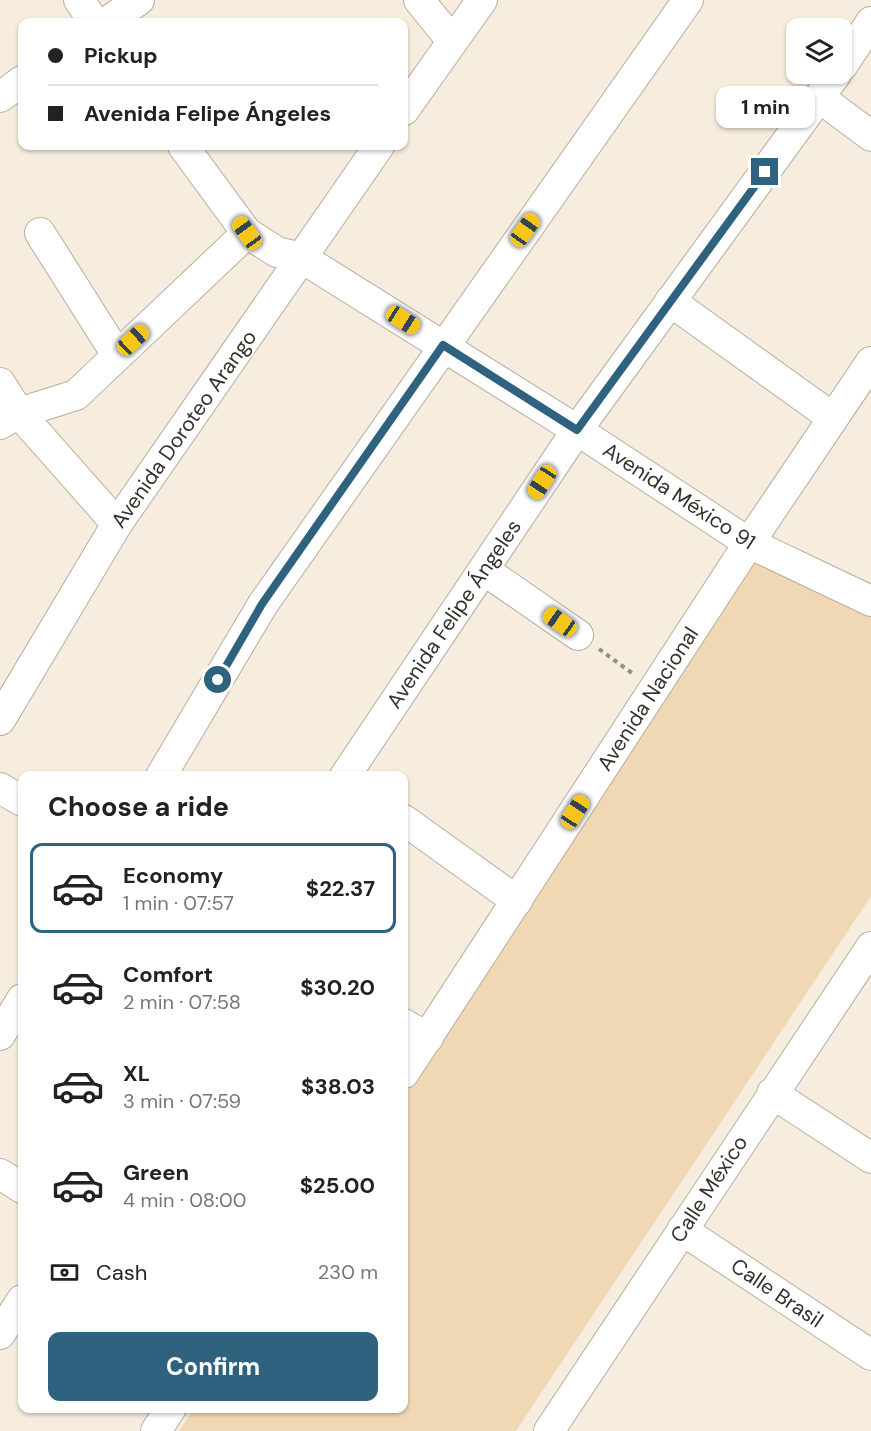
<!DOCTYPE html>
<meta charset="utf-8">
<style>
:root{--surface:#fff;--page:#f2f2f2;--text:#222;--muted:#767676;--line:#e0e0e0;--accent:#2e627e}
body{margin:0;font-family:"DM Sans",sans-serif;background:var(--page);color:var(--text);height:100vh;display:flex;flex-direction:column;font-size:22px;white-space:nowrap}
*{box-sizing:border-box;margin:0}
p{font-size:20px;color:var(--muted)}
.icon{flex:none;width:33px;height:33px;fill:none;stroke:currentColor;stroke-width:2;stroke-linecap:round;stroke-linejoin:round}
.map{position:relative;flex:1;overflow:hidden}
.panel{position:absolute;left:18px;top:771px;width:390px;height:642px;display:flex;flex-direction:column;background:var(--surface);border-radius:12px;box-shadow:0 2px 4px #0004}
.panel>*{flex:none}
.hud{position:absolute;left:18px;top:18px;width:390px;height:132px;border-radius:12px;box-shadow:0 2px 4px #0004;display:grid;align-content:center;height:132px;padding:0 30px;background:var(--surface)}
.buttons{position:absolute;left:786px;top:18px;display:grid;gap:12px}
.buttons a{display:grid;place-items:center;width:66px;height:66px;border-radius:12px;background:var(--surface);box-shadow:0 2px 4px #0004;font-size:30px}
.end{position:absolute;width:27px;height:27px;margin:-14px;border:8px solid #2e627e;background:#fff;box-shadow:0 0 0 3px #fff}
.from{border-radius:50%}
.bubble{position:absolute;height:42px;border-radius:12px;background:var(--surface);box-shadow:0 2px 4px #0004;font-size:20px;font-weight:700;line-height:42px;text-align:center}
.car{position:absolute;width:18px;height:36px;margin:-18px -9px;border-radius:8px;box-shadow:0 0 4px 2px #0007;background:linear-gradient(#f5c518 24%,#345 0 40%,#f5c518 0 76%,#345 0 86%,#f5c518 0)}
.hud b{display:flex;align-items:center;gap:21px;height:57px;font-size:22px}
.hud b+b{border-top:2px solid var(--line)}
.hud i{width:15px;height:15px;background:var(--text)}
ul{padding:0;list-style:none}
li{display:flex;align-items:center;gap:18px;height:90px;margin:0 12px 9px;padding:0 18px;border:3px solid transparent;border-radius:12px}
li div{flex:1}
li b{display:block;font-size:22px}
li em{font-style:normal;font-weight:700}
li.current{border-color:var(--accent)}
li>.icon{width:54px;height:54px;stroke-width:1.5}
h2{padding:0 30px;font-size:27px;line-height:72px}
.pay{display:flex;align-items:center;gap:15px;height:66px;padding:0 30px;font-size:22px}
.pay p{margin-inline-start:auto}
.cta{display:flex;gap:12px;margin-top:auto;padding:12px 30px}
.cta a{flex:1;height:69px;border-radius:12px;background:var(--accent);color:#fff;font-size:24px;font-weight:700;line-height:69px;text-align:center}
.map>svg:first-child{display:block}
.green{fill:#f0d8b5}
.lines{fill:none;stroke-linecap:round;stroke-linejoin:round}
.minor-casing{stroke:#b7ad9f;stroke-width:32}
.path{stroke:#958e84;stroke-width:4;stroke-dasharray:4.5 4.5;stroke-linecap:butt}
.minor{stroke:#fff;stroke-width:30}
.route{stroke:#2e627e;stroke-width:8}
.labels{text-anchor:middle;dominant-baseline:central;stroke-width:4.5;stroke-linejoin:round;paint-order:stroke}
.street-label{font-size:21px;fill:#35312b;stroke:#fff}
</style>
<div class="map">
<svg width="871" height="1431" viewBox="0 0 871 1431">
<rect width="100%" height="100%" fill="#f7edde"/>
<path class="green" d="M 754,557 L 871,614 L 871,896 L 516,1431 L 179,1431 L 194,1409 L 404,1408 L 404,1090 Z"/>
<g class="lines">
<defs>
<path id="minor" d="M 79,0 L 94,22
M 419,0 L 452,41
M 107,22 L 139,0
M 842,66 L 871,22
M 0,97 L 22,81
M 820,98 L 871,136
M 404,110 L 482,0
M 183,146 L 247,233 L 277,252 L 302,258 L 577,430 L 749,543 L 871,601
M 40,233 L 117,355
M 670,301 L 833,418
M 0,383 L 19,413 L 117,524
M 0,424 L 19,413 L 76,395 L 247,233
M 484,570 L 578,635
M 0,720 L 117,524 L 379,146
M 161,776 L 263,604 L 688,0
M 345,776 L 577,430 L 836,74
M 0,788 L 22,801
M 404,820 L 517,901
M 404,1024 L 428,1038
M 0,1035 L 22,999
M 404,1073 L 749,543 L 871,362
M 772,1093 L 871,1158
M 0,1174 L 22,1188
M 682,1230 L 871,1355
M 0,1334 L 22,1300
M 156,1431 L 171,1408
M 549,1431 L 871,947"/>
</defs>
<use href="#minor" class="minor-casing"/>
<path class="path" d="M 599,649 L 632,673"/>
<use href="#minor" class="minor"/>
</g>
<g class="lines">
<path class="route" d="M 218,680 L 262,604 L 443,345 L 577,430 L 765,172"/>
</g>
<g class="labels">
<g class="street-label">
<text transform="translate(184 429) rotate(-55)">Avenida Doroteo Arango</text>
<text transform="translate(679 496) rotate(33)">Avenida México 91</text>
<text transform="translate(454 614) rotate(-56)">Avenida Felipe Ángeles</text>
<text transform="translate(648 699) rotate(-57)">Avenida Nacional</text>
<text transform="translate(709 1189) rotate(-57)">Calle México</text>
<text transform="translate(777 1293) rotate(34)">Calle Brasil</text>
</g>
</g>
</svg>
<div class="buttons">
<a><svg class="icon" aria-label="layers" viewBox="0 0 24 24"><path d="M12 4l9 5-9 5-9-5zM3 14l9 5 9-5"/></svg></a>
</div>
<i class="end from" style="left:218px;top:680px"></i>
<i class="end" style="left:765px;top:172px"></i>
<div class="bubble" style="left:716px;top:86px;width:99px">1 min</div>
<i class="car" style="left:525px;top:230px;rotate:35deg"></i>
<i class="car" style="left:247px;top:233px;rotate:324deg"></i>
<i class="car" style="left:403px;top:320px;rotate:122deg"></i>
<i class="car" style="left:133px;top:340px;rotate:47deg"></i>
<i class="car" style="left:542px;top:482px;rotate:213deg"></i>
<i class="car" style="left:560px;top:622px;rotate:305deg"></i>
<i class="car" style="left:575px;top:812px;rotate:33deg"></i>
<div class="hud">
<b><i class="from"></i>Pickup</b>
<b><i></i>Avenida Felipe Ángeles</b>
</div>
<section class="panel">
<h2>Choose a ride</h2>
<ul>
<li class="current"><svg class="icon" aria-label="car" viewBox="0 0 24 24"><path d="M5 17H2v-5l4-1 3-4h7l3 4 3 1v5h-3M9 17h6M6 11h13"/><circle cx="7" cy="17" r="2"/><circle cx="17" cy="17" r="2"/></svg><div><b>Economy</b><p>1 min · 07:57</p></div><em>$22.37</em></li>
<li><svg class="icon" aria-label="car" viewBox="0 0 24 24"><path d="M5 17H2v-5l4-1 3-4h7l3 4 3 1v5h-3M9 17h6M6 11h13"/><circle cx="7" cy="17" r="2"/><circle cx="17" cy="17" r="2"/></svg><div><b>Comfort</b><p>2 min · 07:58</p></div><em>$30.20</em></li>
<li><svg class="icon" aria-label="car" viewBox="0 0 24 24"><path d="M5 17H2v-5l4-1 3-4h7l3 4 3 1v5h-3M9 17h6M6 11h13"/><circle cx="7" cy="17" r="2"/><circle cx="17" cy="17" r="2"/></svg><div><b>XL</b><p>3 min · 07:59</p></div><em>$38.03</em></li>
<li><svg class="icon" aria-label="car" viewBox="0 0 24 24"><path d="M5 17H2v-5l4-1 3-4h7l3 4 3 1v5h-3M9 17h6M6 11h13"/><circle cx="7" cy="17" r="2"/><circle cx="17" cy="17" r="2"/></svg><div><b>Green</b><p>4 min · 08:00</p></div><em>$25.00</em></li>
</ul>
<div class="pay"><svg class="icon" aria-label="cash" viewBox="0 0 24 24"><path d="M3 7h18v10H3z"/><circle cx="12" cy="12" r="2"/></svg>Cash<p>230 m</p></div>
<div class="cta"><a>Confirm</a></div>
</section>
</div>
